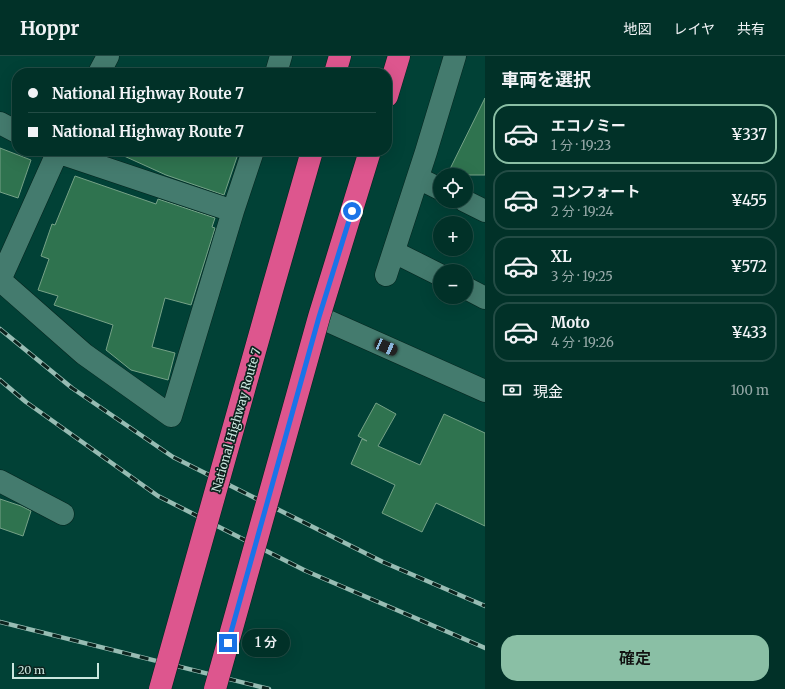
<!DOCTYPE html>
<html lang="ja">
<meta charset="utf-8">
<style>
:root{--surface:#013128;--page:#0b3930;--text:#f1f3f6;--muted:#96a9a8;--line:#234c45;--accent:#8abfa5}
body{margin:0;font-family:Merriweather,"Noto Sans JP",serif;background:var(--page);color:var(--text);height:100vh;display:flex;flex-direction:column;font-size:15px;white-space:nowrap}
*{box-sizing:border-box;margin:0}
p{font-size:13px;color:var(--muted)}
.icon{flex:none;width:22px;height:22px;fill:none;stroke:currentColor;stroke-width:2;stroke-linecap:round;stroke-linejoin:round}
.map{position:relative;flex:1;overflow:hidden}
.panel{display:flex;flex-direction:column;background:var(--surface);width:300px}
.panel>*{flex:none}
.hud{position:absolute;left:12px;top:12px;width:380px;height:88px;border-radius:16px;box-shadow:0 4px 16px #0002,0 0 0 1px var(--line);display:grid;align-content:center;height:88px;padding:0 16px;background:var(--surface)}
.tools{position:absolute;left:433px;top:112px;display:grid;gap:8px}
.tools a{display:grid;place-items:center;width:40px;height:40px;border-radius:50%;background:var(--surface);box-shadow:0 4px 16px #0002,0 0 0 1px var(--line);font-size:20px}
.scale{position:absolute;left:12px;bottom:10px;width:87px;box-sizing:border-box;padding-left:4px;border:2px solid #cbe7df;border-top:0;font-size:11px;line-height:14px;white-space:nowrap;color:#cbe7df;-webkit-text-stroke:3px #0c231e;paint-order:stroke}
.end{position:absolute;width:18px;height:18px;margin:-9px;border:5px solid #1a73e8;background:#fff;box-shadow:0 0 0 2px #fff}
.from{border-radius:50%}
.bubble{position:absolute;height:28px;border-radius:14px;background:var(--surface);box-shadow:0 4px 16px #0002,0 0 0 1px var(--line);font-size:13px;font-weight:600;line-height:28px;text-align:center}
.car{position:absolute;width:12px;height:24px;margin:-12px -6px;border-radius:5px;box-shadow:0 0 3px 1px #0007;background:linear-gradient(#222 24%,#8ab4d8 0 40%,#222 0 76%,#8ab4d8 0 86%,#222 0)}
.hud b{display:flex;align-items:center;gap:14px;height:38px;font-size:15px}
.hud b+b{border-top:1px solid var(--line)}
.hud i{width:10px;height:10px;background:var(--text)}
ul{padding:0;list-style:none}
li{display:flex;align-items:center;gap:12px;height:60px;margin:0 8px 6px;padding:0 8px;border:2px solid var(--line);border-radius:16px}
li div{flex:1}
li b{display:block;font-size:15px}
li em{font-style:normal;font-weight:600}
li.on{border-color:var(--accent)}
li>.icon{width:36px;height:36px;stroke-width:1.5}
h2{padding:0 16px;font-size:18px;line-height:48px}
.pay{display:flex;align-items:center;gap:10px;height:44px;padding:0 16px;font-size:15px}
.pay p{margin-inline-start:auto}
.cta{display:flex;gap:8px;margin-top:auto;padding:8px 16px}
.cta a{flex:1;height:46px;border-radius:16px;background:var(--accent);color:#111;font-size:16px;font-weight:600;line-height:46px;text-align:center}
header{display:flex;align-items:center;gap:24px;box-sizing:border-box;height:56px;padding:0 20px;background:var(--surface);border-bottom:1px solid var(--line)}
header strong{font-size:19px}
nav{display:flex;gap:22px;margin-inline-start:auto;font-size:14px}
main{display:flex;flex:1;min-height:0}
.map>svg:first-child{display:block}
.building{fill:#2f734f;stroke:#76a287}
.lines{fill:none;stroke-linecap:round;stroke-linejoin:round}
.minor-casing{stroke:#06241e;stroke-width:23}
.highway-casing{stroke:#06241e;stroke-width:23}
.minor{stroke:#447b6e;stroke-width:22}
.highway{stroke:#dd568e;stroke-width:22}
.rail-casing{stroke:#97bcb3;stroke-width:4.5}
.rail{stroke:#0c231e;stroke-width:3;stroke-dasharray:9;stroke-linecap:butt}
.highway-bridge-casing{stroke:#06241e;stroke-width:23;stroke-linecap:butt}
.highway-bridge{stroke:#dd568e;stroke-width:22}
.route{stroke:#1a73e8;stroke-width:5}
.labels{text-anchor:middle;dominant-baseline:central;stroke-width:3.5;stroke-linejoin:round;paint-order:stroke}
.street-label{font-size:12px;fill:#cbe7df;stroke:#0c231e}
</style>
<header>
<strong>Hoppr</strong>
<nav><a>地図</a><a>レイヤ</a><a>共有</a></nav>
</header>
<main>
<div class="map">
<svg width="485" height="633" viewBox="0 0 485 633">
<rect width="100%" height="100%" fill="#014136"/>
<path class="building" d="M 485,42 L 485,119 L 447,119 Z
M 0,92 L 31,104 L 18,142 L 0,136 Z
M 113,95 L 239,95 L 224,139 L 166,119 Z
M 75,120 L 156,148 L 158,143 L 215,162 L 212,171 L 215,172 L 191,249 L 165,242 L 152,291 L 175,297 L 168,324 L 131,314 L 106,294 L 113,269 L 54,249 L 58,240 L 38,234 L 49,203 L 41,200 L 52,168 L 55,169 Z
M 376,347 L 396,358 L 378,390 L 420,409 L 444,358 L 485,377 L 485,470 L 436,447 L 422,476 L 382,457 L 395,429 L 351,408 L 362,383 L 367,385 L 358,380 Z
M 0,443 L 21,450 L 31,455 L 23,480 L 0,472 Z"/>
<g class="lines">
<defs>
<path id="minor" d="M 99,17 L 108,0
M 276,17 L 281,0
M 0,67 L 17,76
M 54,95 L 233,155
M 418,122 L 440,133
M 465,145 L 485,155
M 394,196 L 440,219
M 386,219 L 426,96 L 455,0
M 0,224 L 84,298 L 171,360 L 233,155 L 253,95
M 0,224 L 58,95
M 466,232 L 485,242
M 319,261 L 485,335
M 0,425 L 63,458"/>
<path id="highway" d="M 335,17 L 340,0
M 387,40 L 399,0"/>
</defs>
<use href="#minor" class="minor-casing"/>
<use href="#highway" class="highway-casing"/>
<use href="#minor" class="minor"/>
<use href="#highway" class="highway"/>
<defs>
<path id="rail" d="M 0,273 L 72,332 L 173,401 L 383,506 L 485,550
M 0,324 L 26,346 L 158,440 L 306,515 L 485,592
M 0,566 L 269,633"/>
</defs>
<use href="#rail" class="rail-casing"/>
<use href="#rail" class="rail"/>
<defs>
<path id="highway-bridge" d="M 160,633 C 211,454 260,274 312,95
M 215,633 L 319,261 L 370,95"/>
</defs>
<use href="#highway-bridge" class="highway-bridge-casing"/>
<use href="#highway-bridge" class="highway-bridge"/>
</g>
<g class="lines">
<path class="route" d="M 228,587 L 319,261 L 352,155"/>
</g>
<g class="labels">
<g class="street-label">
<text transform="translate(236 364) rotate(-74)">National Highway Route 7</text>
</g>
</g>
</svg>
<div class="tools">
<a><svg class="icon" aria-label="locate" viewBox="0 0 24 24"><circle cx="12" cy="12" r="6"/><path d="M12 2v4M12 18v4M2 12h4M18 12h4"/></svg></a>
<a>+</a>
<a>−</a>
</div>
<div class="scale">20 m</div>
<i class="end from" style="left:352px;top:155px"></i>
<i class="end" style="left:228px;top:587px"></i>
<div class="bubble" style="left:242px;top:573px;width:48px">1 分</div>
<i class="car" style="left:386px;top:291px;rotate:114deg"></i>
<div class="hud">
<b><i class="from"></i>National Highway Route 7</b>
<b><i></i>National Highway Route 7</b>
</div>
</div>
<section class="panel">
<h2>車両を選択</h2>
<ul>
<li class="on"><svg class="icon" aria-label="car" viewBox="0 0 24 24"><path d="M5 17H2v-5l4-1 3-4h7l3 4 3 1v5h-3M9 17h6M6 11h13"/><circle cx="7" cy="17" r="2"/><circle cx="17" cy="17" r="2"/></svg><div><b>エコノミー</b><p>1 分 · 19:23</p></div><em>¥337</em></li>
<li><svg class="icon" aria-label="car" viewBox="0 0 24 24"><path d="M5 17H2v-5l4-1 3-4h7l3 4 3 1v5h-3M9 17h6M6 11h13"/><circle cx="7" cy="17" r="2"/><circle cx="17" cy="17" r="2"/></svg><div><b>コンフォート</b><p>2 分 · 19:24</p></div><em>¥455</em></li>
<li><svg class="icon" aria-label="car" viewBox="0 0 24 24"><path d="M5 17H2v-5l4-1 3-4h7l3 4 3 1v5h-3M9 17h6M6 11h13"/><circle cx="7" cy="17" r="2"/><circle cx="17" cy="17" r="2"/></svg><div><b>XL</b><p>3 分 · 19:25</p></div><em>¥572</em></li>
<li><svg class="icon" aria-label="car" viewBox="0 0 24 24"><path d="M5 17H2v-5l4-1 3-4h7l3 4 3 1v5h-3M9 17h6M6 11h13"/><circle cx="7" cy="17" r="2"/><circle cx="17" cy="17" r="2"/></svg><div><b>Moto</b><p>4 分 · 19:26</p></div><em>¥433</em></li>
</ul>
<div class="pay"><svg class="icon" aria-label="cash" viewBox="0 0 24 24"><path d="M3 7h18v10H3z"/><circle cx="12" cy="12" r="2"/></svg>現金<p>100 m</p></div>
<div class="cta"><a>確定</a></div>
</section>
</main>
